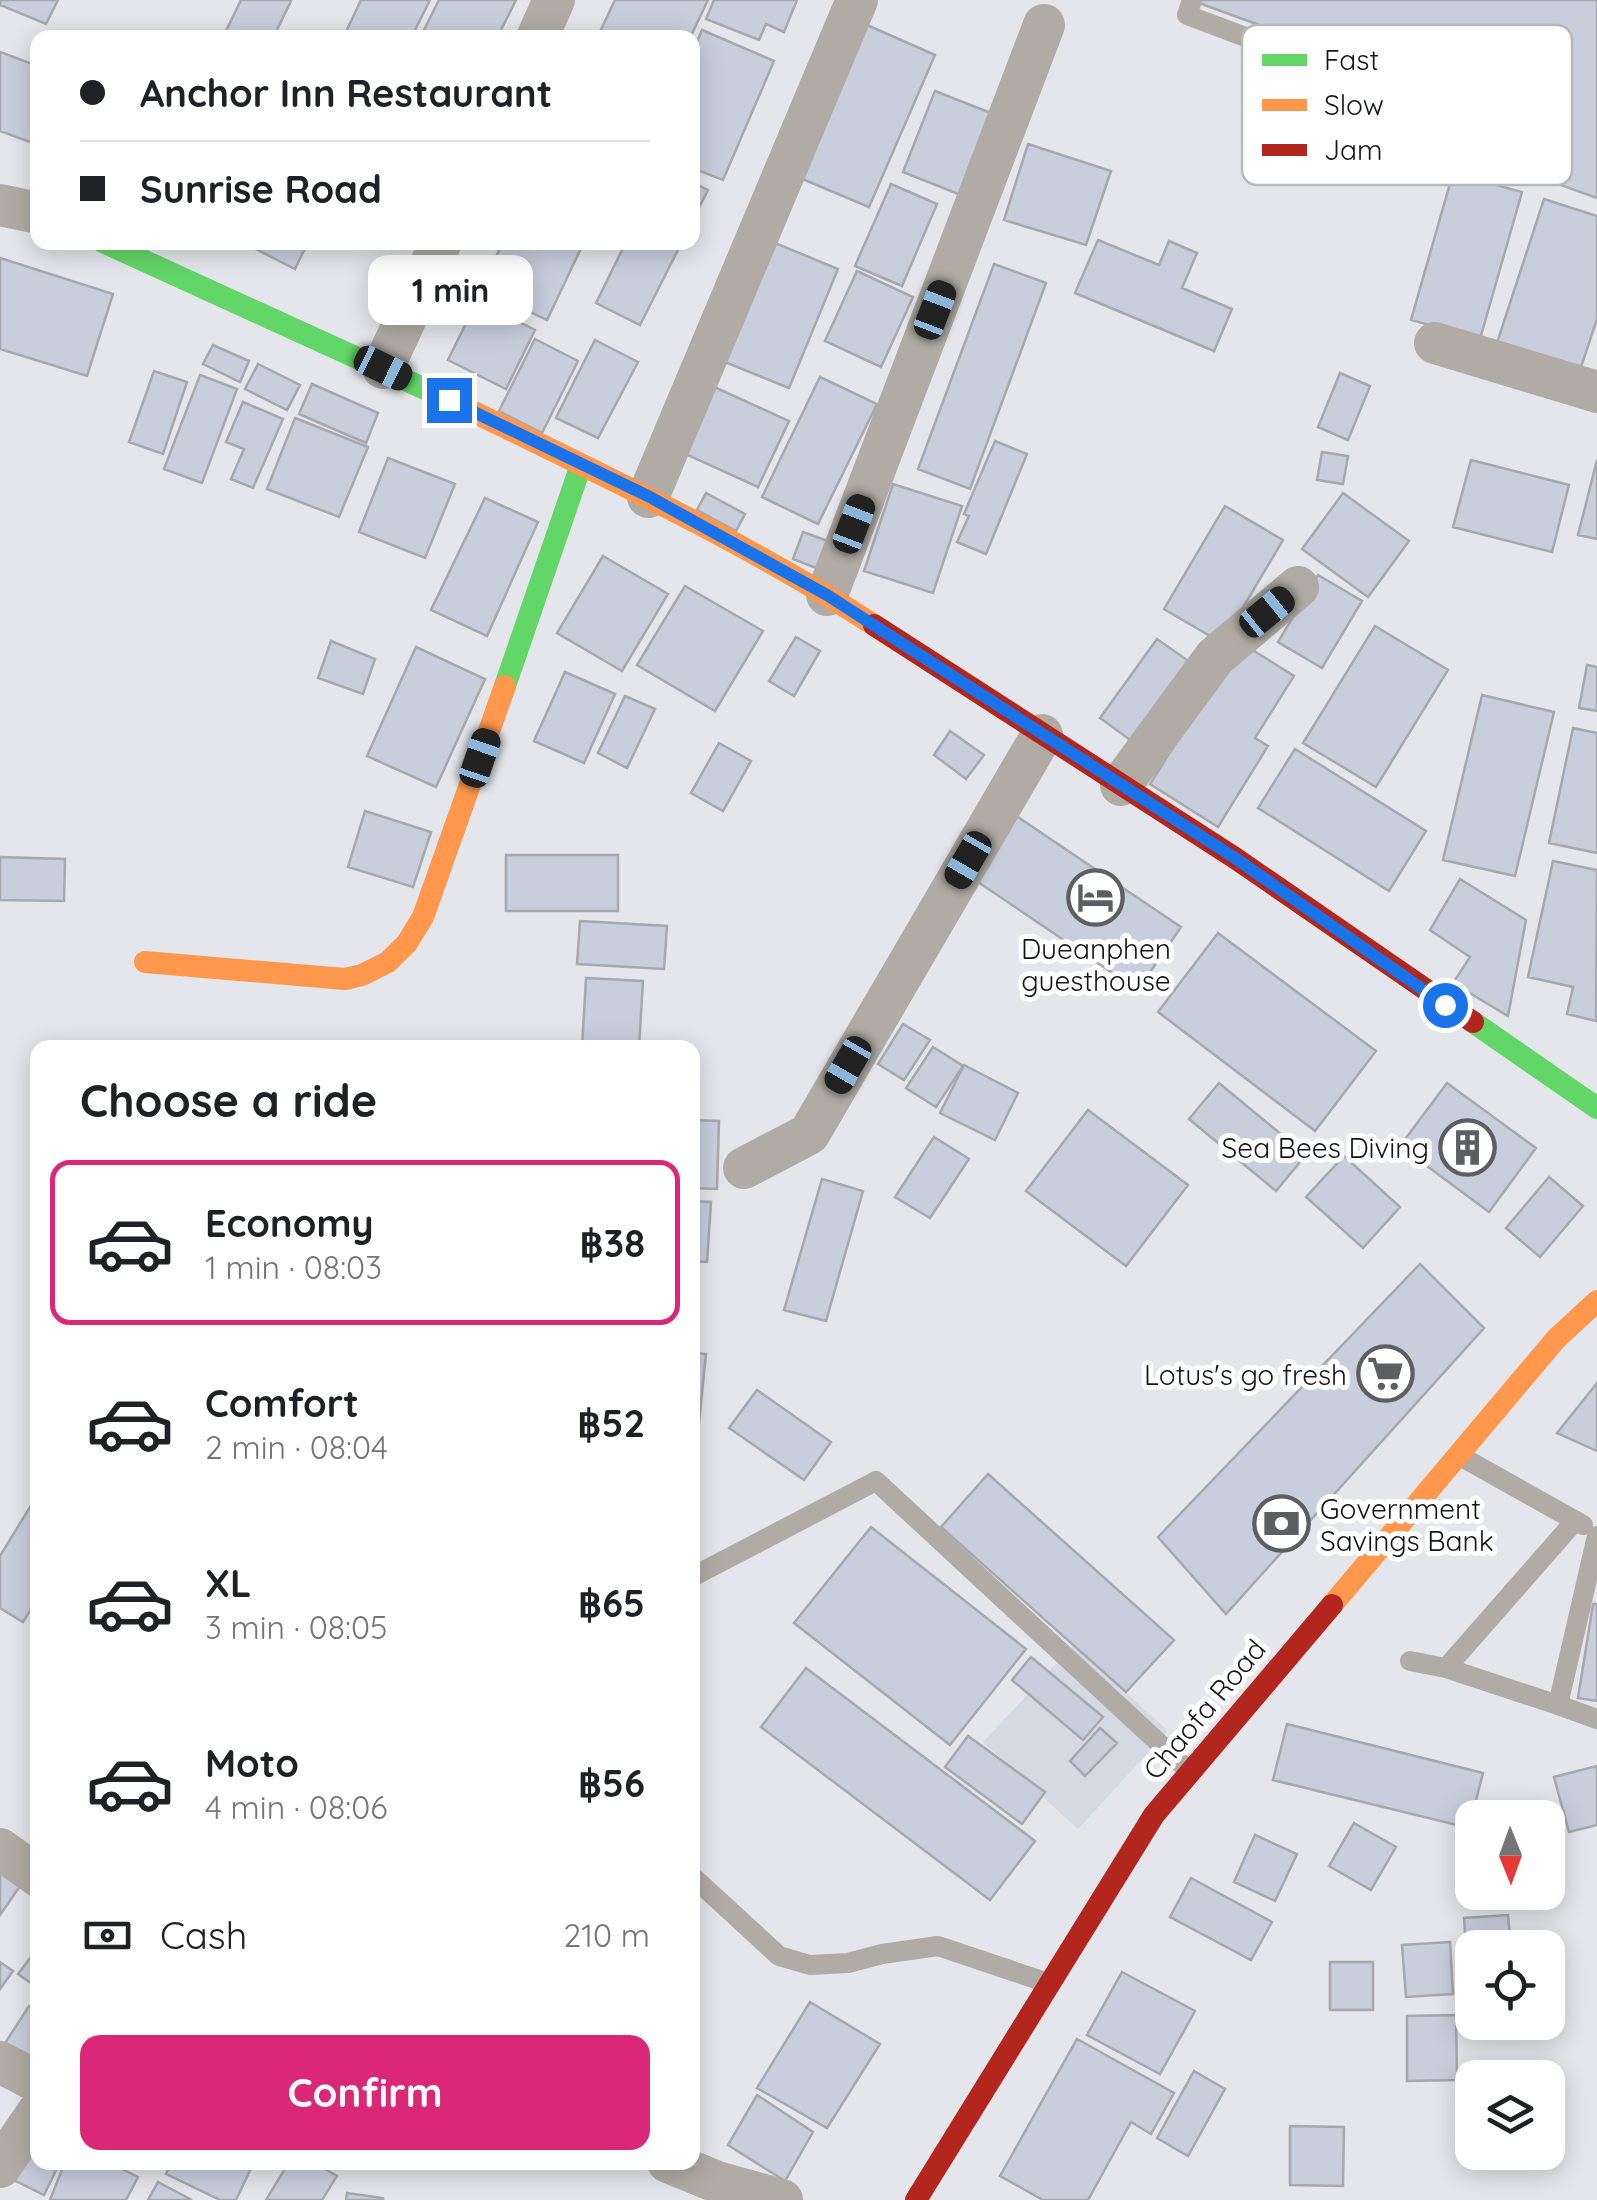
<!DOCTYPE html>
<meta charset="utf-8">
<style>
:root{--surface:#fff;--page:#f6f6f6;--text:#202124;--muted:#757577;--line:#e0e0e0;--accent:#db2777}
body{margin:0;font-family:Quicksand,sans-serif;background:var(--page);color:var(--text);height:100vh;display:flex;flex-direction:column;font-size:38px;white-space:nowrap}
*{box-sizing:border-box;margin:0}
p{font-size:32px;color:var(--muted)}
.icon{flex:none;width:55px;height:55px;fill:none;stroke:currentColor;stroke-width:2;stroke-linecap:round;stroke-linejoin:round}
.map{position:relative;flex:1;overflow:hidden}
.details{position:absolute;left:30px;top:1040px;width:670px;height:1130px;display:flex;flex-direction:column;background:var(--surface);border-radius:20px;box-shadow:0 5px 25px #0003}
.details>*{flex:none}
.banner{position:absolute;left:30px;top:30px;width:670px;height:220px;border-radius:20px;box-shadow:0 5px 25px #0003;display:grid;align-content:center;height:220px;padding:0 50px;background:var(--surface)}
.needle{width:65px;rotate:179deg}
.fabs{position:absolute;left:1455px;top:1800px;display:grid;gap:20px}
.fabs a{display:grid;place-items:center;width:110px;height:110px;border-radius:20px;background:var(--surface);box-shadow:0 5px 25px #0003;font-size:50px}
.end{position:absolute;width:45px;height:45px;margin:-22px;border:12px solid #1a73e8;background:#fff;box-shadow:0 0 0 5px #fff}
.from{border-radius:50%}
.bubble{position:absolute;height:70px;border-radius:20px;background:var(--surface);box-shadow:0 5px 25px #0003;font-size:32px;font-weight:700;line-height:70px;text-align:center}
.car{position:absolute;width:30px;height:60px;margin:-30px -15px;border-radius:12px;box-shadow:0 0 8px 2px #0007;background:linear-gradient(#222 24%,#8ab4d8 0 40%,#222 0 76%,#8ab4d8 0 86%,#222 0)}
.banner b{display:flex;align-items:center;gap:35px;height:95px;font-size:38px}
.banner b+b{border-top:2px solid var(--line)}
.banner i{width:25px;height:25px;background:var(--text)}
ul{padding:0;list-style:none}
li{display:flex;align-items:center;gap:30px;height:165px;margin:0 20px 15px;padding:0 30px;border:5px solid transparent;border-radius:20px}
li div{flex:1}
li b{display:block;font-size:38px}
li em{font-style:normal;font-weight:700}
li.on{border-color:var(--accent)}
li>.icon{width:90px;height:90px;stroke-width:1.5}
h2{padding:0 50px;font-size:45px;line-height:120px}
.pay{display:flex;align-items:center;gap:25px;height:110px;padding:0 50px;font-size:38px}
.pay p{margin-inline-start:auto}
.button{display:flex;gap:20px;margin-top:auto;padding:20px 50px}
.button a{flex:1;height:115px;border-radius:20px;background:var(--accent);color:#fff;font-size:40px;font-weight:700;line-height:115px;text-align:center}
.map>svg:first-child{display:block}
.built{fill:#d4d9e3}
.building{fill:#c9cedd;stroke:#a6a8ac;stroke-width:2.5}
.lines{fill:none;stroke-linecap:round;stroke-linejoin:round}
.lane{stroke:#b0aba4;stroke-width:20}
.street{stroke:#b0aba4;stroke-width:42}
.fast{stroke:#63d668;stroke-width:22}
.slow{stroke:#ff974d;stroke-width:22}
.jam{stroke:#b3261e;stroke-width:22}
.route{stroke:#1a73e8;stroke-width:12}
.labels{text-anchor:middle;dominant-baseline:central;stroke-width:10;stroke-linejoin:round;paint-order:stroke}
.poi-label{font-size:28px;fill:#131417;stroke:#fff;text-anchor:end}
.street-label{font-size:28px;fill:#131417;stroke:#fff}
.key{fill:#fff;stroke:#b8b8b9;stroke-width:2.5}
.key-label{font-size:28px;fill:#131417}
</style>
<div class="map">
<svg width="1597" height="2200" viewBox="0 0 1597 2200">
<rect width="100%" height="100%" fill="#e4e6eb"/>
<path class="built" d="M 1074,1645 L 1168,1731 L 1078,1829 L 983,1742 Z"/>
<path class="building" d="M 0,0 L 58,0 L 46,24 L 0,5 Z
M 241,0 L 289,0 L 291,1 L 273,38 L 235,38 L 225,33 Z
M 361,0 L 430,0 L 411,38 L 343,38 Z
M 439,0 L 516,0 L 497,38 L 420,38 Z
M 615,0 L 708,0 L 690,38 L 597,38 Z
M 714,0 L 797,0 L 784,32 L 766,24 L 759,40 L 706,19 Z
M 1201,0 L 1597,0 L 1597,198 L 1357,112 L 1374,67 L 1199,3 Z
M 867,25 L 935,55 L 869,207 L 800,178 Z
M 702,30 L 774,61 L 723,180 L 692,168 L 692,54 Z
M 0,52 L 38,66 L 38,145 L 0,131 Z
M 935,91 L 996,115 L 963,196 L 903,172 Z
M 1028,144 L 1111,171 L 1086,245 L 1004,220 Z
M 1453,173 L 1522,192 L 1480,339 L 1411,320 Z
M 692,182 L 708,190 L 692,221 Z
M 891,184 L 937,204 L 902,286 L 855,266 Z
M 1544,199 L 1597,216 L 1597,319 L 1579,373 L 1496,346 Z
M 1098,240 L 1159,265 L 1169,241 L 1197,253 L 1182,288 L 1232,309 L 1214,351 L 1075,293 Z
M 770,241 L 838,269 L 789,388 L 720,360 Z
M 242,242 L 308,242 L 295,269 Z
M 503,242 L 584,242 L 547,320 L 481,288 Z
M 626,242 L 682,242 L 640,325 L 596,303 Z
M 0,258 L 113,294 L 87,376 L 0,349 Z
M 994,264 L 1046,283 L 970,489 L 918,469 Z
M 857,271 L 913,297 L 881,367 L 825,341 Z
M 477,301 L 535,330 L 506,389 L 448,360 Z
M 535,339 L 578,361 L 542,433 L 499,411 Z
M 595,340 L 638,362 L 598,438 L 556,418 Z
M 213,345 L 249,361 L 240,382 L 203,364 Z
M 258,364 L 300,385 L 287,410 L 245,389 Z
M 154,371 L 187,382 L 163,454 L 129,442 Z
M 1340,373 L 1370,386 L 1348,440 L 1318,427 Z
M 200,375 L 237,389 L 202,483 L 164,469 Z
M 820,377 L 877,404 L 818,524 L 762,497 Z
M 312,384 L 378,413 L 366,443 L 299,414 Z
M 712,386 L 789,421 L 758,487 L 681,452 Z
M 243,402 L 283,419 L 253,488 L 231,479 L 244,449 L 226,442 Z
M 295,418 L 368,447 L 339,517 L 267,489 Z
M 995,441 L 1027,454 L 986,554 L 957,542 L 969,516 L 964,514 Z
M 1322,452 L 1348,456 L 1343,484 L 1317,480 Z
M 388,458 L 455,484 L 425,558 L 359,532 Z
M 1471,460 L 1569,485 L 1552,552 L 1453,527 Z
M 1597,460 L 1597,539 L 1578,535 Z
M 893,484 L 962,506 L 933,593 L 864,571 Z
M 706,493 L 745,514 L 736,531 L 697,510 Z
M 1343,493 L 1409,541 L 1368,597 L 1302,549 Z
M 485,498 L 538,522 L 487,636 L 431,610 Z
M 1225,506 L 1283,540 L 1222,643 L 1164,609 Z
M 803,532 L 839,545 L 829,573 L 793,559 Z
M 603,556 L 668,594 L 622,671 L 557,633 Z
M 1318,575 L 1362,601 L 1322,668 L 1278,642 Z
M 685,586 L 763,631 L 715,711 L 637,665 Z
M 1375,626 L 1448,670 L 1376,787 L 1303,743 Z
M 796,637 L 820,651 L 794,696 L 769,681 Z
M 1157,639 L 1197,667 L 1140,747 L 1100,718 Z
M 331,641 L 375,659 L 363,694 L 318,678 Z
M 1240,642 L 1294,676 L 1255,738 L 1268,746 L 1218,827 L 1150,784 Z
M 416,647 L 485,679 L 436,787 L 367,756 Z
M 1587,665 L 1597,667 L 1597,711 L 1579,708 Z
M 565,672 L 615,694 L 584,763 L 534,741 Z
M 1482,695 L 1554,712 L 1515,876 L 1443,860 Z
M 625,696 L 655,709 L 627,768 L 598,753 Z
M 1573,728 L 1597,733 L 1597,853 L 1549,843 Z
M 950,731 L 984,755 L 966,779 L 934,755 Z
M 719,743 L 751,761 L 723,811 L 691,793 Z
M 1295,749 L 1426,831 L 1389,891 L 1258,808 Z
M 365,811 L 431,832 L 413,887 L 348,867 Z
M 1015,815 L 1181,927 L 1138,990 L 972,878 Z
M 506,855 L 618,855 L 618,911 L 506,911 Z
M 0,857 L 65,859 L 64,901 L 0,900 Z
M 1553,861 L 1597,870 L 1596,1021 L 1567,1014 L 1573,987 L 1528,977 Z
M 1460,879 L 1526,920 L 1508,1016 L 1453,983 L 1470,957 L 1430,930 Z
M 580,921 L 667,926 L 664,969 L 577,964 Z
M 1218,933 L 1376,1051 L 1315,1131 L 1158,1012 Z
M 586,978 L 643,981 L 639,1048 L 582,1048 Z
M 903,1024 L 930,1040 L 904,1080 L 878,1064 Z
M 933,1047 L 963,1066 L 936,1107 L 906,1088 Z
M 964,1065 L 1018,1093 L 995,1140 L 940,1113 Z
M 1219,1083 L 1306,1155 L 1276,1191 L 1189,1119 Z
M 1447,1083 L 1536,1148 L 1489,1212 L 1400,1146 Z
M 1088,1110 L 1188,1185 L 1126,1266 L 1026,1191 Z
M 692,1120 L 719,1121 L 717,1189 L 692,1188 Z
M 934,1137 L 969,1159 L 930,1218 L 895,1197 Z
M 1344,1156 L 1400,1207 L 1363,1248 L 1306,1197 Z
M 1549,1177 L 1583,1206 L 1540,1257 L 1506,1228 Z
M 822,1179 L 863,1191 L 826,1321 L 784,1310 Z
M 692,1201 L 711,1202 L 707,1262 L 692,1261 Z
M 1420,1264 L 1484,1328 L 1226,1614 L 1158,1537 Z
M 692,1353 L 706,1354 L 696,1453 L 692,1453 Z
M 1597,1383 L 1597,1451 L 1557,1433 Z
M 757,1390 L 831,1442 L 804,1480 L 729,1428 Z
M 988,1474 L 1174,1640 L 1126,1692 L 941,1527 Z
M 38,1494 L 38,1598 L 23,1622 L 0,1608 L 0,1556 Z
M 871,1527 L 1026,1649 L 950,1745 L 794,1623 Z
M 1593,1604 L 1597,1604 L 1597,1701 L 1578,1698 Z
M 1031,1657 L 1103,1717 L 1083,1740 L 1012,1680 Z
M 806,1668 L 1035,1841 L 990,1900 L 761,1727 Z
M 1287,1724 L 1483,1773 L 1469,1828 L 1273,1780 Z
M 1100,1728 L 1117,1743 L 1085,1776 L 1070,1761 Z
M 968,1736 L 1045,1792 L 1022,1824 L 945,1767 Z
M 1597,1766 L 1597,1825 L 1569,1832 L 1554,1777 Z
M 1354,1823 L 1396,1847 L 1371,1890 L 1329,1866 Z
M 1255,1835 L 1297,1854 L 1275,1901 L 1234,1882 Z
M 0,1862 L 25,1879 L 0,1915 Z
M 1191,1878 L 1272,1922 L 1251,1960 L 1170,1917 Z
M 1508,1915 L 1511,1948 L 1472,1948 L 1472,1961 L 1467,1962 L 1464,1918 Z
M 1450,1942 L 1453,1994 L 1406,1997 L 1402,1945 Z
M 38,1948 L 38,1988 L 18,1974 Z
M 0,1962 L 13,1971 L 0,1989 Z
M 1330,1962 L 1373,1962 L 1373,2010 L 1330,2010 Z
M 1122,1972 L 1195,2011 L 1160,2074 L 1087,2035 Z
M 810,2002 L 880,2044 L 827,2128 L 757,2088 Z
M 29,2006 L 38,2012 L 38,2075 L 0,2051 Z
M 1456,2015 L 1457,2080 L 1407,2081 L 1407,2016 Z
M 1077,2039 L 1174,2093 L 1151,2134 L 1131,2122 L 1088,2200 L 1043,2200 L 1000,2176 Z
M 1194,2071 L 1225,2089 L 1188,2156 L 1157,2138 Z
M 757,2095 L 813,2132 L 785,2181 L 728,2145 Z
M 1290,2126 L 1344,2127 L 1343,2186 L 1290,2185 Z
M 38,2144 L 38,2162 L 60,2162 L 44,2195 L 12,2179 Z
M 65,2162 L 108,2162 L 138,2177 L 126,2200 L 50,2200 Z
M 171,2162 L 254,2162 L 236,2200 L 220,2200 L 166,2174 Z
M 289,2162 L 313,2162 L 337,2176 L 322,2200 L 266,2200 Z
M 158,2182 L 192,2200 L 148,2200 Z
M 347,2193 L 383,2198 L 383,2200 L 346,2200 Z"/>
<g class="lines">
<path class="lane" d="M 1192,0 L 1187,15 L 1344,74
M 1460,1456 L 1583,1525
M 692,1577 L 876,1481 L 1188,1770
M 1410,1661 L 1446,1668 L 1558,1705 L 1597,1536
M 1446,1668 L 1575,1521
M 1558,1705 L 1597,1719
M 692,1876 L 779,1956 L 810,1965 L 848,1963 L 882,1954 L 938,1946 L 1048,1983"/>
<path class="street" d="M 537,38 L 554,0
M 0,205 L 38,213
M 1435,343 L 1597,392
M 383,368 L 441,242
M 648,497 L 857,0
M 827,595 L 1044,25
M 1121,785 L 1215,657 L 1298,587
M 744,1168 L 809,1134 L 1042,735
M 0,1849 L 38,1876
M 0,2062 L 38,2082
M 668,2162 L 717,2182 L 782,2200
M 0,2167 L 38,2112"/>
<path class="fast" d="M 103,242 L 447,399
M 505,686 L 581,465
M 1473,1022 L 1597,1108"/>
<path class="slow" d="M 447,399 C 592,470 739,538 874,625
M 145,962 L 345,979 L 362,975 L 388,962 L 407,943 L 423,917 L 505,686
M 1332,1605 L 1556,1339 L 1597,1301"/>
<path class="jam" d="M 874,625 L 1235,858 L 1473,1022
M 916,2200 L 1154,1815 L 1332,1605"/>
</g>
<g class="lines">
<path class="route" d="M 449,400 L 648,496 L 827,595 L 1235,858 L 1445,1005"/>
</g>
<defs>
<symbol id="hotel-ring" viewBox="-11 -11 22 22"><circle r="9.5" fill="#fff" stroke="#5c5e61" stroke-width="1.5"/><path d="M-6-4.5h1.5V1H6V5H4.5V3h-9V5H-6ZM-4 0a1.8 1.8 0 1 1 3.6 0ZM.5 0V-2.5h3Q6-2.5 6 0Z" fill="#5c5e61"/></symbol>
<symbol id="building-ring" viewBox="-11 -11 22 22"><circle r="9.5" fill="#fff" stroke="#5c5e61" stroke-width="1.5"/><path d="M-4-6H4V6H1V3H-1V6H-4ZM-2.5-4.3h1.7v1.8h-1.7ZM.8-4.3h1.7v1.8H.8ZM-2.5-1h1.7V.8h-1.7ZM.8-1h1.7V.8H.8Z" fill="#5c5e61"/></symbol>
<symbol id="supermarket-ring" viewBox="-11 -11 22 22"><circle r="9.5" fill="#fff" stroke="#5c5e61" stroke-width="1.5"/><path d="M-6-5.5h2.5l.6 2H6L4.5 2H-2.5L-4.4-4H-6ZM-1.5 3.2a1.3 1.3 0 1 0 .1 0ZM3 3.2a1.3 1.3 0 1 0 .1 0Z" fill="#5c5e61"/></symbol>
<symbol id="bank-ring" viewBox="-11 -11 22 22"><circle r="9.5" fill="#fff" stroke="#5c5e61" stroke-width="1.5"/><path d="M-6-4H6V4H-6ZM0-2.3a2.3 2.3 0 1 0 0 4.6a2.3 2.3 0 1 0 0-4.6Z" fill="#5c5e61"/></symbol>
</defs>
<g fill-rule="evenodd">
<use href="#hotel-ring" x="1064" y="866" width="63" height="63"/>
<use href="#building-ring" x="1436" y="1116" width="63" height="63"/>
<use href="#supermarket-ring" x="1354" y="1342" width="63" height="63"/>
<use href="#bank-ring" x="1250" y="1492" width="63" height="63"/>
</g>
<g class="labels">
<g class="poi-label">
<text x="1096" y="948" text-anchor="middle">Dueanphen<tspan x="1096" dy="32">guesthouse</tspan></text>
<text x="1429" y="1147">Sea Bees Diving</text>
<text x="1347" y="1374">Lotus's go fresh</text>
<text x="1320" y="1508" text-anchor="start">Government<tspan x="1320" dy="32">Savings Bank</tspan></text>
</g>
<g class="street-label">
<text transform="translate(1204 1709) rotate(-50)">Chaofa Road</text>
</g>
</g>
<rect x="1242" y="25" width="330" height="160" rx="15" class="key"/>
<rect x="1262" y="54" width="45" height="12" fill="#63d668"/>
<rect x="1262" y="99" width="45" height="12" fill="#ff974d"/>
<rect x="1262" y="144" width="45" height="12" fill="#b3261e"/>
<g class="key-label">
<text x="1324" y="70">Fast</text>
<text x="1324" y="115">Slow</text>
<text x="1324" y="160">Jam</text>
</g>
</svg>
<div class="fabs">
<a><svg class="needle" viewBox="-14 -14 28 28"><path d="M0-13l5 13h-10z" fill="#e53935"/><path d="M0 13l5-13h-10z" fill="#757577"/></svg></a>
<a><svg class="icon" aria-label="locate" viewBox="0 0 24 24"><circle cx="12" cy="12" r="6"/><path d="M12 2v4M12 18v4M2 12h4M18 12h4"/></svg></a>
<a><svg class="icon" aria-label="layers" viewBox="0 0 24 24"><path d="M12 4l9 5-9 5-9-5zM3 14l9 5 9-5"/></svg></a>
</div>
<i class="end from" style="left:1445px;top:1005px"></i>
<i class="end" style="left:449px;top:400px"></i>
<div class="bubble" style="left:368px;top:255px;width:165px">1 min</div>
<i class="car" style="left:935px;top:310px;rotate:21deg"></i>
<i class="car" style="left:383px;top:368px;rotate:116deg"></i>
<i class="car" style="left:854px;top:524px;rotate:21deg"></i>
<i class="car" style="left:1267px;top:612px;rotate:51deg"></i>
<i class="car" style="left:480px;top:758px;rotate:19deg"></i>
<i class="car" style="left:968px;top:860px;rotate:210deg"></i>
<i class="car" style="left:848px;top:1065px;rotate:210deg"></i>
<div class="banner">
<b><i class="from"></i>Anchor Inn Restaurant</b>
<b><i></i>Sunrise Road</b>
</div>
<section class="details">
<h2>Choose a ride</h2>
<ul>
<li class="on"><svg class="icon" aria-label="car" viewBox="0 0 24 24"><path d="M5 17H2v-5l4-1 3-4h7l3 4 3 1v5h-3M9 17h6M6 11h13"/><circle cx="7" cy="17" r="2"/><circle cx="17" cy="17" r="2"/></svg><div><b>Economy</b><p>1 min · 08:03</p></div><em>฿38</em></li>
<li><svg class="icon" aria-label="car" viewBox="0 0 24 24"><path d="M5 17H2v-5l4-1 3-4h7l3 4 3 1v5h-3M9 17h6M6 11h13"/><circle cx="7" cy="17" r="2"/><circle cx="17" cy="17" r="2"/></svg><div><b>Comfort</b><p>2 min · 08:04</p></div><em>฿52</em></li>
<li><svg class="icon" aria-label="car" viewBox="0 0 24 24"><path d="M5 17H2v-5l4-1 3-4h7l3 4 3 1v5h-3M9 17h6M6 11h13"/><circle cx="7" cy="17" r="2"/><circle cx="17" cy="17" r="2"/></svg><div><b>XL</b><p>3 min · 08:05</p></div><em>฿65</em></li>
<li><svg class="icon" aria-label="car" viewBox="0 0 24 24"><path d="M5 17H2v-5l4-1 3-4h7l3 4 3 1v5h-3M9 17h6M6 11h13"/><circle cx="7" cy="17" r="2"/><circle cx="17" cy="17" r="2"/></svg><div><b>Moto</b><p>4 min · 08:06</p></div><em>฿56</em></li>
</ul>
<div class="pay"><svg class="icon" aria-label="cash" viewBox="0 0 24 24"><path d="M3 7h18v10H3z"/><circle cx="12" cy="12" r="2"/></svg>Cash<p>210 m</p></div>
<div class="button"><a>Confirm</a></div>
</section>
</div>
